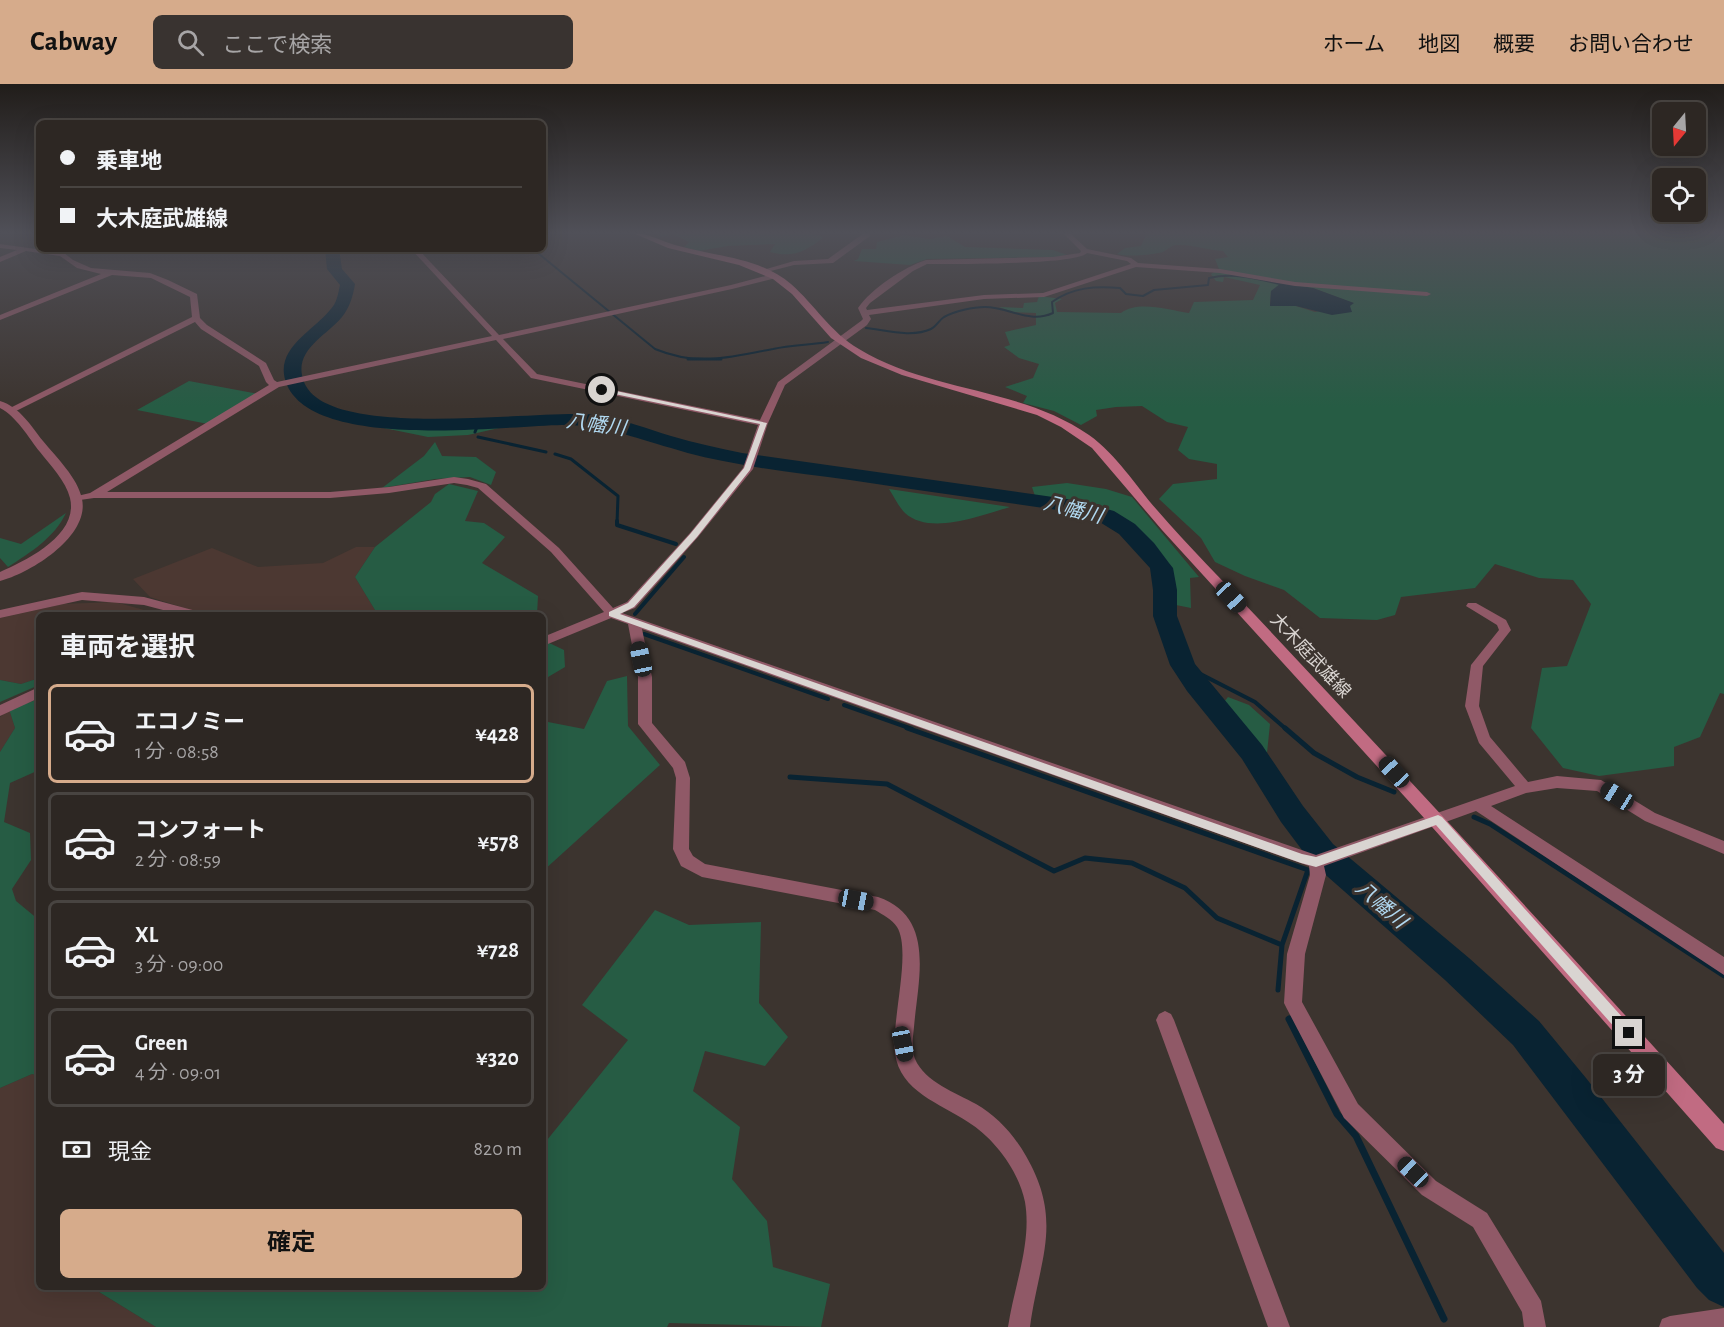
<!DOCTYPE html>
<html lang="ja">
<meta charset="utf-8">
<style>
:root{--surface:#2d2723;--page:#393330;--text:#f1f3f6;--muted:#a7a5a6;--line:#484441;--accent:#d6ab8b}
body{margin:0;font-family:"Alegreya Sans","Noto Sans JP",sans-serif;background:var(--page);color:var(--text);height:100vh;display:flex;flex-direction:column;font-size:22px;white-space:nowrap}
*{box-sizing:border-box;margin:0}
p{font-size:20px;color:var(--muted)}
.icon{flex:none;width:33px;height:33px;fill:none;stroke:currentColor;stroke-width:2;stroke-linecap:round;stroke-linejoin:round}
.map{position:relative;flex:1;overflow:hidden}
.sheet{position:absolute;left:36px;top:528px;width:510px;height:678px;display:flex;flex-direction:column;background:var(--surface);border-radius:9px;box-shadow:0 6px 24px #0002,0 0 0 2px var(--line)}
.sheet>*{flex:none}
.banner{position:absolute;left:36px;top:36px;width:510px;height:132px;border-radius:9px;box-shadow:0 6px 24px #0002,0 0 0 2px var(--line);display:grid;align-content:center;height:132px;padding:0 24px;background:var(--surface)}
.needle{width:39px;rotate:198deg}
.tools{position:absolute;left:1652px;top:18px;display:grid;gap:12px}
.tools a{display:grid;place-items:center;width:54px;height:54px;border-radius:9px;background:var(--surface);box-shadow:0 6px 24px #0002,0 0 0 2px var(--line);font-size:30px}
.end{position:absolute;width:27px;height:27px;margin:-14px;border:8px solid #d9d4d1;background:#111;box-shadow:0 0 0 3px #111}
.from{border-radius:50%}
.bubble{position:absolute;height:42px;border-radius:9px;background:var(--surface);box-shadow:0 6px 24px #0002,0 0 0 2px var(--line);font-size:20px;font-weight:700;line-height:42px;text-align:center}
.car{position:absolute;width:18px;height:36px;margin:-18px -9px;border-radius:8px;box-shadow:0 0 4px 2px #0007;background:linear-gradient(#222 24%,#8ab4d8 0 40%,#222 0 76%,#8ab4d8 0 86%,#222 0)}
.banner b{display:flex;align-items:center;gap:21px;height:57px;font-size:22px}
.banner b+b{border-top:2px solid var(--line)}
.banner i{width:15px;height:15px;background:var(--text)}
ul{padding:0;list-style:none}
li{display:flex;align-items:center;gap:18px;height:99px;margin:0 12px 9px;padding:0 12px;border:3px solid var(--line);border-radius:9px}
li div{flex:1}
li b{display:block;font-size:22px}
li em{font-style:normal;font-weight:700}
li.current{border-color:var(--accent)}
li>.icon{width:54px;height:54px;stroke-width:1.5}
h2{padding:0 24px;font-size:27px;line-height:72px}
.pay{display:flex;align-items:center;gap:15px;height:66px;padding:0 24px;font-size:22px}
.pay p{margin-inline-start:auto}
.action{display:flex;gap:12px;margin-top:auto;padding:12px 24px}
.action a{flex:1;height:69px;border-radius:9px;background:var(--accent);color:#111;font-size:24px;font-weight:700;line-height:69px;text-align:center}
header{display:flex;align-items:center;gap:36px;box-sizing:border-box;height:84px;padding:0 30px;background:var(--accent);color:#111}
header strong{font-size:28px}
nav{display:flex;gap:33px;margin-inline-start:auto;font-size:21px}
.search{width:420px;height:54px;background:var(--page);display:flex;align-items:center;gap:15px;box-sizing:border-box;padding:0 21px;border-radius:9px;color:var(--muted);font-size:22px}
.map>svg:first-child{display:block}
.industrial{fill:#4c3832}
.green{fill:#265c44;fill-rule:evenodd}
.water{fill:#092332}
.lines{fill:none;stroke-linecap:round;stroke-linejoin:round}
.stream-far4{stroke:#092332;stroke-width:2}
.stream-far3{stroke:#092332;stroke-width:3}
.stream-far2{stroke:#092332;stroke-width:4}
.stream-far1{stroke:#092332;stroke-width:5}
.stream{stroke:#092332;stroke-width:7}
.river{fill:#092332;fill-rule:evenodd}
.minor{fill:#905967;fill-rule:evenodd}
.tertiary{fill:#905967;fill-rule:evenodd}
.secondary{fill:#c16b82;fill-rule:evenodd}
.route{fill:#d9d4d1}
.labels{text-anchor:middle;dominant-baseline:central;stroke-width:6;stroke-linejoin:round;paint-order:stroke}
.street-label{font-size:18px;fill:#d9d4d1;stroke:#3c342f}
.water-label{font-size:20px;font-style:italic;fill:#b0d8f0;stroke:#3c342f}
</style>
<header>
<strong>Cabway</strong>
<div class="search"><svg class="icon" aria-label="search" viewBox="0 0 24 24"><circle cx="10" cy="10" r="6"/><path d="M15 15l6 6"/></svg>ここで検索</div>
<nav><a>ホーム</a><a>地図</a><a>概要</a><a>お問い合わせ</a></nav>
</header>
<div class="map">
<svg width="1724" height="1243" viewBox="0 0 1724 1243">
<rect width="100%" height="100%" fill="#3c342f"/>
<path class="industrial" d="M 356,463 L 375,463 L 355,493 L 378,531 L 206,531 L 150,513 L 133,495 L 212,464 L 258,483 L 323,479 Z
M 115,518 L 162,531 L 39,531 L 39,594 L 21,600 L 0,596 L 0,534 L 63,520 Z
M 9,625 L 15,644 L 0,668 L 0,633 Z
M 32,990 L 39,992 L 39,1203 L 91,1203 L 156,1243 L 0,1243 L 0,1004 Z"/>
<path class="green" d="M 654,149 L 809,149 L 824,153 C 805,168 793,174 770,168 L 775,160 L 728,162 L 698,167 L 684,163 L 689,158 L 673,150 L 662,153 Z
M 1147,149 L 1724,149 L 1724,610 L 1720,609 L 1700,653 L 1674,663 L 1674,682 L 1599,692 L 1563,684 L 1531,644 L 1542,584 L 1567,582 L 1591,520 L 1573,496 L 1539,494 L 1495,480 L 1475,504 L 1401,513 L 1395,531 L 1377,536 L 1320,534 L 1284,506 L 1245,492 L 1215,478 L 1201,454 L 1159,415 L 1173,400 L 1217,395 L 1217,380 L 1189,375 L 1178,366 L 1188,343 L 1167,338 L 1142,322 L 1116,323 L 1096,326 L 1097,332 L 1081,341 L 1054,327 L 1023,319 L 1027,312 L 1005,303 L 1033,294 L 1039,280 L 1019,274 L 1004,263 L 1010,261 L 1005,248 L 1036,241 L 1036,229 L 1013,228 L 999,223 L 1023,224 L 1024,219 L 1037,218 L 1039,212 L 1062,215 L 1055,219 L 1057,228 L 1121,229 C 1138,216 1168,226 1189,229 L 1194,218 L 1253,216 L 1260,201 L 1224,193 L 1223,198 L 1216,197 L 1211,190 L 1219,185 L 1215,175 L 1228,173 L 1223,167 C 1207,166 1192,160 1176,161 C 1169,162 1166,168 1159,169 C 1147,171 1129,173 1117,170 L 1125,164 L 1141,162 ZM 1313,204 L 1353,219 L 1315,228 L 1296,222 L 1270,221 L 1271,207 Z
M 904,151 L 929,155 L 947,152 L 965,163 L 1053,166 L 1067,171 L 1056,173 L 927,175 L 910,181 L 854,177 L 858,175 L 862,165 L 876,165 L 877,158 Z
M 189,297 L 258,310 L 208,340 L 137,326 Z
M 512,341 L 468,351 L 428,353 L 384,344 Z
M 435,358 L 442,372 L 476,373 L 496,388 L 491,401 L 470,393 L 435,395 L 382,404 L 424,372 Z
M 1067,399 L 1106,405 L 1132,413 L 1199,493 L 1190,494 L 1191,524 L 1176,521 L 1175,496 L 1167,477 L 1126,436 L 1101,424 L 1035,412 L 1032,403 Z
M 449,400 L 478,407 L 465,437 L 484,439 L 505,453 L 482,479 L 538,512 L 537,531 L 378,531 L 355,493 L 375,463 L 431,418 L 435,410 Z
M 889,405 L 1010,423 C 982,431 930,452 905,429 C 899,423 894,413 889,405 Z
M 66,429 C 54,454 31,468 8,483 L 0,474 L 0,454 L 21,460 Z
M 543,556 L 564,566 L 565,583 L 543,596 Z
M 627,592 L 628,642 L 660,681 L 543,787 L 543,637 L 584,645 L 607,597 Z
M 39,594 L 39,601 L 0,618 L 0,596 L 21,600 Z
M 1228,613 L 1249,621 L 1270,640 L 1267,669 L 1224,618 Z
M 39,615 L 39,686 L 10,699 L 4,738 L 30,749 L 31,776 L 12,805 L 16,817 L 39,836 L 39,992 L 32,990 L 0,1004 L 0,668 L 15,644 L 9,625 Z
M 655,826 L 689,841 L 761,838 L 759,919 L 788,953 L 765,982 L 705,967 L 693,1007 L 740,1043 L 732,1095 L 767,1137 L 773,1183 L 830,1200 L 821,1243 L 669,1239 L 667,1243 L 156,1243 L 91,1203 L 460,1203 L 468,1207 L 470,1203 L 543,1203 L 543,1061 L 628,956 L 582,921 Z"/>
<path class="water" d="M 1281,199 L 1313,204 L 1354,219 L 1350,222 L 1352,228 L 1332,231 L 1296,222 L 1270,222 L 1271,207 Z"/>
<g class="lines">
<path class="stream-far4" d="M 533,165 L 655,265 C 699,283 728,273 773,265 C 791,261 810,261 828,258
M 866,244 C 885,246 912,254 931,245 C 937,242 939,236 944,233 C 955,227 973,223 985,223 C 1009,223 1029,240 1053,229 L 1052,218 C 1073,203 1095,202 1120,204 L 1126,210 L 1143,212 L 1154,206 L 1208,201 L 1209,194 C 1234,188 1259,195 1284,201"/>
<path class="stream-far3" d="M 688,275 L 721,275
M 475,348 L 479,338
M 478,353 L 546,368
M 555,370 L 571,375 L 618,412 L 617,439"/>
<path class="stream-far2" d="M 617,437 L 617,441 L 676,460
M 635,530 L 684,473
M 644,550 L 828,615
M 1183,581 L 1255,618 L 1286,645
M 844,621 L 912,645"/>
<path class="stream-far1" d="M 907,644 L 1308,786 L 1282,861 L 1278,906
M 1285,644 L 1314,669 L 1357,693 L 1394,708
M 790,693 L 887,700 L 1054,787 L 1085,774 L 1132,779 L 1185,804 L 1217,834 L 1282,861
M 1474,733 L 1490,740 L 1724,892"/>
<path class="stream" d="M 1289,935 L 1337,1030 L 1356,1052 L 1444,1235"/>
<path class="river" d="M 325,165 L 339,165 L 342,185 L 355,200 C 353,212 350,223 342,233 C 325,253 292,267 304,298 C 328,359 541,324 597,331 C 623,335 647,345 671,352 C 695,359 718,364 742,369 L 1074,416 L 1114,427 L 1135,440 L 1154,459 L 1169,479 L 1173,484 L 1177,506 L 1177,532 L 1195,580 L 1262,661 L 1303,722 L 1333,760 L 1469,874 L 1539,937 L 1586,994 L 1724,1169 L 1724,1223 L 1709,1216 L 1697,1204 L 1513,961 L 1445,896 L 1311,778 L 1281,738 L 1242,675 L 1187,607 L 1170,581 L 1153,532 L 1153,506 L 1150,484 L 1119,450 L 1098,437 L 1071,428 C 997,417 923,407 850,396 C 813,391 775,387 739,380 C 716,376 693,371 671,364 C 631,353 605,341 562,341 C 502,342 316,367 287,301 C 272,266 312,248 330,226 C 337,219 338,210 340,201 L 327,185 Z"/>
<path class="minor" d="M 864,149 L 870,149 L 870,152 L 833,179 L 794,181 L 763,189 L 759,187 L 794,177 L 828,175 Z
M 1063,149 L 1070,149 L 1087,165 L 1131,174 L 1138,179 L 1220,185 L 1295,198 L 1427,208 L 1431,210 L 1427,212 L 1295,202 L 1220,189 L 1136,183 L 1044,213 L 984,215 L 869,231 L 871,235 L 867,241 L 785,301 L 768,339 L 753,385 L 698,453 L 635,524 L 622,529 L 1316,771 L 1515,702 L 1479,659 L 1465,622 L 1471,581 L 1499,546 L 1497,541 L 1466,522 L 1468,519 L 1476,519 L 1506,536 L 1511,546 L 1483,582 L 1479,622 L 1490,653 L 1528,698 L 1557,692 L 1601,696 L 1655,729 L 1724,757 L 1724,770 L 1645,737 L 1597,707 L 1557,704 L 1526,709 L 1491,722 L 1724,873 L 1724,891 L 1476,727 L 1324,782 L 1326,791 L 1305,870 L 1302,918 L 1358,1020 L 1436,1097 L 1487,1129 L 1541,1217 L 1546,1243 L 1524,1243 L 1522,1228 L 1473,1143 L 1422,1111 L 1344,1034 L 1287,925 L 1284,919 L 1287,870 L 1310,791 L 1309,782 L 642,545 L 652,593 L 652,639 L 685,678 L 690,694 L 689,765 L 693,772 L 705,780 L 878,813 C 936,833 918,895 914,943 C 913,953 911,965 915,975 C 925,998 956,1009 976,1020 C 997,1032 1014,1051 1026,1072 C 1064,1138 1039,1175 1030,1243 L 1008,1243 C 1014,1202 1032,1159 1025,1118 C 1019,1087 994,1054 968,1038 C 940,1019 900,1008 895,969 C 891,938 912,867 897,843 C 892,835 883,831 875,826 L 702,793 L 681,782 L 673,765 L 676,694 L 673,684 L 638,640 L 638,593 L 628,540 L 611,534 L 543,562 L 543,553 L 604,528 L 551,468 L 478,404 L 467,401 L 454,399 L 389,409 L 330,414 L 94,414 L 73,417 L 73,413 L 90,409 L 269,301 L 266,298 L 259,282 L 201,245 L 195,238 L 14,328 L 6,326 L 192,233 L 190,213 L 151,194 L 112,191 L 0,236 L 0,231 L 101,190 L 77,184 L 60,172 L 26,167 L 0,178 L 0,173 L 17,166 L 0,164 L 0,160 L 64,169 L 73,176 L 91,184 L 150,189 L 168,196 L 197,210 L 200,234 L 207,241 L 266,279 L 274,296 L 277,298 L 492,252 L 411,165 L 418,165 L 499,251 L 731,201 L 773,190 L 777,192 L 776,194 L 732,205 L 503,255 L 537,290 L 760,336 L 778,298 L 861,237 L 863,235 L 858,224 C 871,205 904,183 926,176 L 1053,173 L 1080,169 L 1081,167 ZM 1087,169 L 1127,177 L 1131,180 L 1043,209 L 984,211 L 867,226 L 866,224 L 870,219 L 913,187 L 927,180 C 951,180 1077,181 1087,169 ZM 496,256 L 531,294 L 758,341 L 743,384 L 690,449 L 627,518 L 613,524 L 559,464 L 486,400 L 468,395 L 454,393 L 389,403 L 330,408 L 107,408 L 279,303 Z
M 82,508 L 144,513 L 200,528 L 202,531 L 182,531 L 144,521 L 82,516 L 0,534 L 0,526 Z
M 39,603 L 39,614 L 0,632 L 0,621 Z
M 1165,927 L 1171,930 L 1174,936 L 1290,1243 L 1268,1243 L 1156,936 L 1159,930 Z
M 1724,1224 L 1724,1243 L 1659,1243 L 1662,1235 L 1670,1232 Z"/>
<path class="tertiary" d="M 0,317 C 20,323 31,342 43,357 C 56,373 78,394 82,415 C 90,452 31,489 0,497 L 0,488 C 27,476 79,451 70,414 C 66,397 50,381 40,368 C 28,353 17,333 0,324 Z"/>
<path class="secondary" d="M 633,149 C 648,149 661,157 675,161 C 712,172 760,173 791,200 C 815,221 830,248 859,265 C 929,308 1020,303 1089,351 C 1117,371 1135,401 1157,426 C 1189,463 1223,497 1256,532 C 1414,700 1569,869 1724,1040 L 1724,1067 L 1716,1064 L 1425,735 L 1162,446 L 1092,364 L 1061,343 L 1037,331 L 902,291 L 861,274 L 831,254 L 792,210 L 773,195 L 739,181 L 668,164 Z"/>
</g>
<linearGradient id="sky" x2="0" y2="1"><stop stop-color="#211d1a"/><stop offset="0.46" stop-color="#505058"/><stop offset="1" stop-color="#505058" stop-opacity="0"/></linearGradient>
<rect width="1724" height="323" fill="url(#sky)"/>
<path class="route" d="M 602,304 L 767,339 L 750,386 L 697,453 L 634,523 L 620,530 L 1302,770 L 1316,773 L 1438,731 L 1442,733 L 1633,945 L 1635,949 L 1633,954 L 1629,955 L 1624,954 L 1436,741 L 1316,783 L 1301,779 L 609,532 L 609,528 L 628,519 L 691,449 L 744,384 L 760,340 L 600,307 Z"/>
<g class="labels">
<g class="street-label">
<text transform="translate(1310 572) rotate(47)">大木庭武雄線</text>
</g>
<g class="water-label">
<text transform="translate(596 341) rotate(8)">八幡川</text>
<text transform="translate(1073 426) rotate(14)">八幡川</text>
<text transform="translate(1381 821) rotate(41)">八幡川</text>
</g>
</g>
</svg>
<div class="tools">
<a><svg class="needle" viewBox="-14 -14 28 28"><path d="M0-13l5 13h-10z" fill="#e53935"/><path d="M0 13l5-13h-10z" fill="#a7a5a6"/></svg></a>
<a><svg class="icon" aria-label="locate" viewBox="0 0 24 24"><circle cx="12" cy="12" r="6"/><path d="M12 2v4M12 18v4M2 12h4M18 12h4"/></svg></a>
</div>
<i class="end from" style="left:602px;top:306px"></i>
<i class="end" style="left:1629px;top:949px"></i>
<div class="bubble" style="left:1593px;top:970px;width:72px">3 分</div>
<i class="car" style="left:1231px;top:513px;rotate:137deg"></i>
<i class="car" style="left:641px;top:575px;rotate:348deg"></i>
<i class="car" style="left:1394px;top:688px;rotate:317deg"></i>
<i class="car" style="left:1617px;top:712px;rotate:302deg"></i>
<i class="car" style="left:856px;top:816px;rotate:101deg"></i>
<i class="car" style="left:903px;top:960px;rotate:169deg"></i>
<i class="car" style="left:1413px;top:1088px;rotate:314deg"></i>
<div class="banner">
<b><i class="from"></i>乗車地</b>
<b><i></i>大木庭武雄線</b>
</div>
<section class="sheet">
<h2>車両を選択</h2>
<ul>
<li class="current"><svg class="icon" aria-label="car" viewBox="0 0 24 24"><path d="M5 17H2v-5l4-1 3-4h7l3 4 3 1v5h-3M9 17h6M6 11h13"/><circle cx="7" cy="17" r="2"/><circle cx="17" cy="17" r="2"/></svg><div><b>エコノミー</b><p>1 分 · 08:58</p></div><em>¥428</em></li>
<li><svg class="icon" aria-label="car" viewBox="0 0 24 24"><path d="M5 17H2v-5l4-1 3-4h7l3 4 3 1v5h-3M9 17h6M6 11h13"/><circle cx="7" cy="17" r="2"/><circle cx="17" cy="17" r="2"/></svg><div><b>コンフォート</b><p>2 分 · 08:59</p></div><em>¥578</em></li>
<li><svg class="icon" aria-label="car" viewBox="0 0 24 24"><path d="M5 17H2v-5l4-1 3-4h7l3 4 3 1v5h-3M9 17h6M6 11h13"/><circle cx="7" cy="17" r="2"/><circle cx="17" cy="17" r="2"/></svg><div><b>XL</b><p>3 分 · 09:00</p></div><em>¥728</em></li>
<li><svg class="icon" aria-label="car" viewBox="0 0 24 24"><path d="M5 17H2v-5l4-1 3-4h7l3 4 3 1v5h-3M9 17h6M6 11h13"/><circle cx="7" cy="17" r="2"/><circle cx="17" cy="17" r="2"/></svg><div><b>Green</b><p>4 分 · 09:01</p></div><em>¥320</em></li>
</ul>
<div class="pay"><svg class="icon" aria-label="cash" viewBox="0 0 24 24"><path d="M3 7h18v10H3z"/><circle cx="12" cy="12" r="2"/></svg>現金<p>820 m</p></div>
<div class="action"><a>確定</a></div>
</section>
</div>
